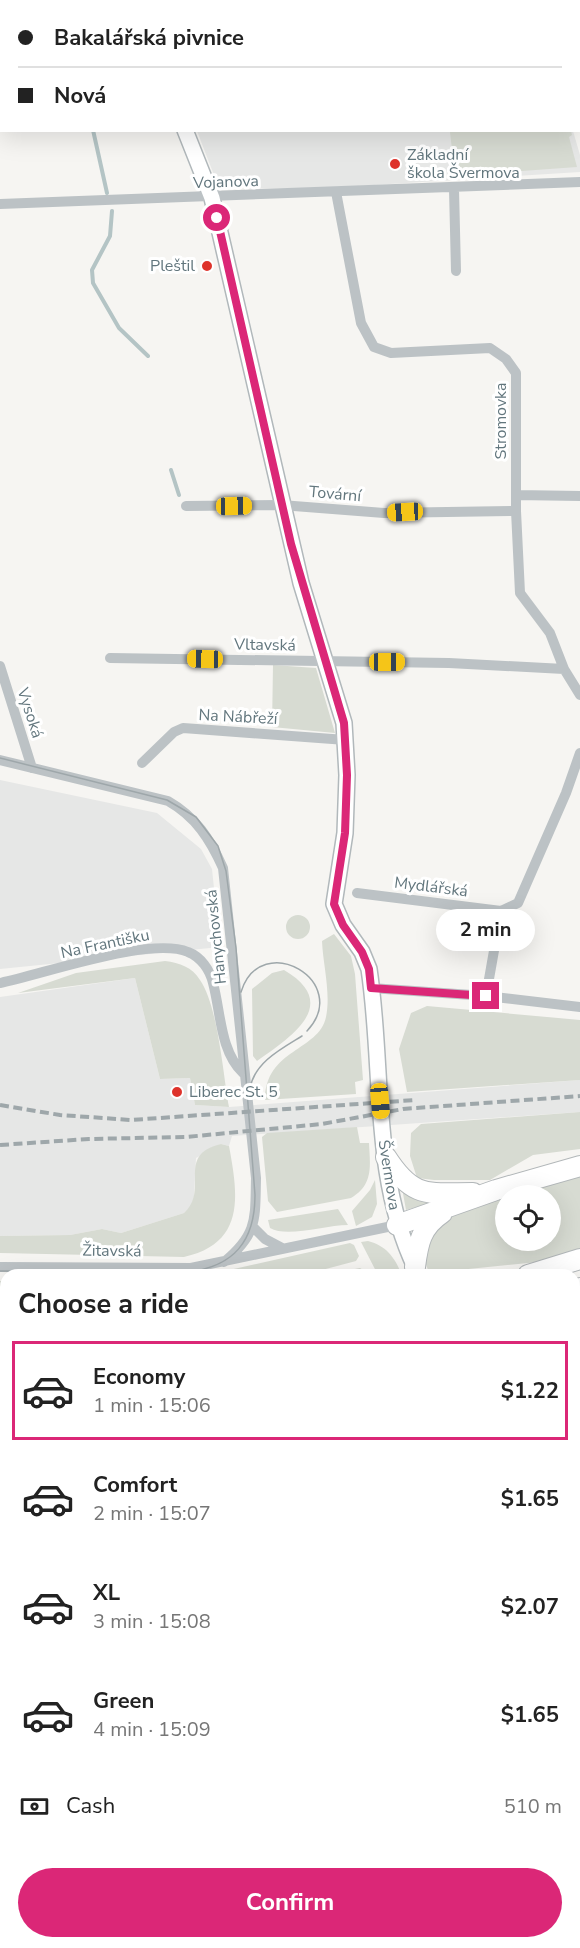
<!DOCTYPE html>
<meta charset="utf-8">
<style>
:root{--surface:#fff;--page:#f2f2f2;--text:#222;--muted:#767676;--line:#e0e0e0;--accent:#db2777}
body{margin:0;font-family:"Nunito Sans",sans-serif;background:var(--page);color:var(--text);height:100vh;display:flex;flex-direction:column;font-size:22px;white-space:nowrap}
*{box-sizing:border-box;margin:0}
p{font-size:20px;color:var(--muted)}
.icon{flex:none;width:33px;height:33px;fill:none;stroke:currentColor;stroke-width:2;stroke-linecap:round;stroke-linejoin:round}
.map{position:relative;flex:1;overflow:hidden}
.details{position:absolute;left:0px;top:1269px;width:580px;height:680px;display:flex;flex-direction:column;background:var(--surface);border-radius:18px 18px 0 0;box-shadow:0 6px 24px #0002}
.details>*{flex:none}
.top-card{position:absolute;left:0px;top:0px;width:580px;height:132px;box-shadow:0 6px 24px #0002;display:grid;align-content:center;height:132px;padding:0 18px;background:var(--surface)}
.buttons{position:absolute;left:495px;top:1185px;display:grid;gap:12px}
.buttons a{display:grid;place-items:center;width:66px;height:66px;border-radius:50%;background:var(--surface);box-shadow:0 6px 24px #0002;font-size:30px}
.end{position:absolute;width:27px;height:27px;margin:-14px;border:8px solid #db2777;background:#fff;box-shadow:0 0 0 3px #fff}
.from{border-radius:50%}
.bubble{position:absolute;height:42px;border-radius:21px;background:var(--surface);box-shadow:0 6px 24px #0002;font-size:20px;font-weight:700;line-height:42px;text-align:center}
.car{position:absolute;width:18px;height:36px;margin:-18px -9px;border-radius:8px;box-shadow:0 0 4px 2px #0007;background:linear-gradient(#f5c518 24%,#345 0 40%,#f5c518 0 76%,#345 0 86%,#f5c518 0)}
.top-card b{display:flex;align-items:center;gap:21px;height:57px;font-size:22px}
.top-card b+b{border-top:2px solid var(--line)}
.top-card i{width:15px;height:15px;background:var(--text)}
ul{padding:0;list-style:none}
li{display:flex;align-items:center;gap:18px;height:99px;margin:0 12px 9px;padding:0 6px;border:3px solid transparent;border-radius:0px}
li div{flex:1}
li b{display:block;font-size:22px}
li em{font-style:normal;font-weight:700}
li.selected{border-color:var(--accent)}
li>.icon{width:54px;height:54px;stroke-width:1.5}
h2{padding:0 18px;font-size:27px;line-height:72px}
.pay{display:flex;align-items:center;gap:15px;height:66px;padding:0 18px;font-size:22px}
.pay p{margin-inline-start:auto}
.button{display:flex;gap:12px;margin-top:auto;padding:12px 18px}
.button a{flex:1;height:69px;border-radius:36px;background:var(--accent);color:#fff;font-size:24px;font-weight:700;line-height:69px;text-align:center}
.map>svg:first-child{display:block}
.built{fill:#e6e7e6}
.green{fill:#d7dbd2;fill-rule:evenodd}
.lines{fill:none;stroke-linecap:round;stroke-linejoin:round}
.stream{stroke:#b4c4c5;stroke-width:4}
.river{stroke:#b4c4c5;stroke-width:21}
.highway-tunnel{stroke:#d1d5d5;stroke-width:20;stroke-dasharray:20 10;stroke-linecap:butt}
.secondary-casing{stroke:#b1b8bb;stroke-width:18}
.highway-casing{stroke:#b2b7b9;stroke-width:22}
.street{stroke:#bcc2c5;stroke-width:10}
.secondary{stroke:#fff;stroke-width:15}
.highway{stroke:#fff;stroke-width:20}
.tram{stroke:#9ea7aa;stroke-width:1.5}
.rail{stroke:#9ea7aa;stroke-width:4;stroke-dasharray:9 4.5;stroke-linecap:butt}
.route{stroke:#db2777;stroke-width:8}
.poi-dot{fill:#de332b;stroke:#fff;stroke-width:2}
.labels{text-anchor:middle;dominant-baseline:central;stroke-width:6;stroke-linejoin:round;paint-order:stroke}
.poi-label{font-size:16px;fill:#62767d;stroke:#fff;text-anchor:start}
.street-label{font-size:16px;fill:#62767d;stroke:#fff}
</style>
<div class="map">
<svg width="580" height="1948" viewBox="0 0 580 1948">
<rect width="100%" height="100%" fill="#f6f5f2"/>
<path class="built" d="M 197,131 L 573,131 L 580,155 L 580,172 L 310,189 L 219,188 Z
M 0,780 L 157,813 L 201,849 L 212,869 L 220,947 L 0,969 Z
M 135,978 L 160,1079 L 190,1078 L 195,1105 L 229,1107 L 580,1080 L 580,1112 L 232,1136 L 229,1146 L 221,1144 L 196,1158 L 194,1197 L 191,1207 L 184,1213 L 121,1233 L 102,1229 L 70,1235 L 0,1236 L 0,997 Z
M 580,1358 L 580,1402 L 575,1402 L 575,1359 Z
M 580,1923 L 580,1948 L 532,1948 L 527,1943 L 574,1942 L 575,1925 Z"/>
<path class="green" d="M 443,131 L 571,131 L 572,135 L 569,137 L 577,167 L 455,176 L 450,132 Z
M 273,665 L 316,668 L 335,733 L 272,727 Z
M286 927a12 12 0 1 1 24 0a12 12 0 1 1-24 0Z
M 334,934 L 351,956 L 355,974 L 363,1080 L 355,1082 L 356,1094 L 265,1100 C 265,1049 319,1051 326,1017 C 331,993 323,965 322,941 Z
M 165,961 C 180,963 192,967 200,980 C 218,1006 223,1074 229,1107 L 195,1105 L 190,1078 L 160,1079 L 135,978 L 18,993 L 76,973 Z
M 284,970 C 342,1004 291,1037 257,1061 L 253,1056 L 252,989 L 272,973 Z
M 427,1006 L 580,1020 L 580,1080 L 407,1092 L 399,1049 L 411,1013 Z
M 580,1112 L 580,1149 L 533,1155 L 490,1180 L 434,1180 L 417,1178 L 410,1156 L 411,1133 L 421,1124 Z
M 357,1127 L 360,1143 L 369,1143 C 370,1165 374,1185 351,1198 L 277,1212 L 268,1201 L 262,1137 L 267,1133 Z
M 221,1144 L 229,1146 C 238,1195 246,1243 184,1257 L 0,1253 L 0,1236 L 70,1235 L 102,1229 L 121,1233 L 184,1213 C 210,1189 175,1155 221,1144 Z
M 580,1174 L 580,1252 L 548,1261 L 429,1273 C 425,1261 420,1250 425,1237 C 438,1207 548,1183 580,1174 ZM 506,1196 L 550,1196 L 550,1240 L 506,1240 Z
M 375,1180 L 377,1204 L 372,1217 L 356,1226 L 352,1211 L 370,1190 Z
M 402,1188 L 433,1202 L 406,1210 Z
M 338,1209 L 348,1225 C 325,1225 287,1238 270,1228 L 268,1220 Z
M 368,1241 C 387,1246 395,1258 402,1275 L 378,1275 L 361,1242 Z
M 350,1243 L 354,1245 L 359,1256 L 356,1261 L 303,1275 L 207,1275 Z
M 360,1268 L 371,1275 L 324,1275 Z
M 0,1281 L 6,1281 L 6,1310 L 0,1307 Z
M 6,1370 L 6,1406 L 0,1409 L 0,1376 Z
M 575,1438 L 580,1438 L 580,1517 L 575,1490 Z
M 91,1943 L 122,1943 L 122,1948 L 91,1948 Z
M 472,1943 L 527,1943 L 532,1948 L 474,1948 Z"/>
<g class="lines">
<path class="stream" d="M 62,0 L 63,2
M 0,10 L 2,10
M 93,130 L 107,193
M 112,211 L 110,236 L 92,270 L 93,283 L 119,328 L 148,356
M 171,470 L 179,495"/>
<path class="river" d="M 574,1421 L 580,1422
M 445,1942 L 446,1948"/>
<path class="highway-tunnel" d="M 0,1394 L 6,1391"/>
<defs>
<path id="secondary" d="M 135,0 L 136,2
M 185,130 L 212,198 L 301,583 L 344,723 L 347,775 L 345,833 L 334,904 L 343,925 L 362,952 L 369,969 C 384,1068 371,1176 416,1269
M 574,1546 L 580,1571"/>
<path id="highway" d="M 386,1157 C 413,1199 427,1193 473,1193
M 397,1225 L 496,1190 L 580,1166
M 415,1267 C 418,1243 421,1227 442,1213
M 528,1275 L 580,1259
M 574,1289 L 580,1288
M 574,1346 L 580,1345
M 0,1420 L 6,1417"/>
</defs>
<use href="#secondary" class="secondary-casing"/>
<use href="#highway" class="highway-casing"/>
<path class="street" d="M 551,0 L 551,2
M 0,51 L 2,50
M 579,104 L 580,108
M 454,189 L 456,271
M 336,192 L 361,323 L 374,347 L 391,353 L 490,348 L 506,359 L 516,373 L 516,511 L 520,593 L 550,633 L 564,669 L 580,695
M 0,204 L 580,182
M 516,495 L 580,496
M 186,506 L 281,505 L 384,513 L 516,511
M 110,658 L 449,663 L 564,669
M 0,666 L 32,768
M 0,760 L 168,801 C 196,817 210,839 223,868 L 256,1178 C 255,1219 258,1234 224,1262
M 142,763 L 174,732 L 183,728 L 346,740
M 357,893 L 501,911
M 501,911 L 518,903 L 566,793 L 580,753
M 0,983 C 44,974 150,936 188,952 C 201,957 210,970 213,983 C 221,1013 220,1051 243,1073
M 371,988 L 486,996 L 580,1007
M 486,996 L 501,911
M 254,1228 L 265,1239 L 282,1248
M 0,1267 L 191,1268 L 397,1225
M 0,1515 L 6,1514
M 0,1642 L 6,1641
M 574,1705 L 580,1705
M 0,1834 L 6,1833
M 85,1942 L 86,1948
M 286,1942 L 287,1948
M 127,1948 L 127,1942"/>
<use href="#secondary" class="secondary"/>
<use href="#highway" class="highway"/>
<path class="tram" d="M 0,758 L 167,800 L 196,817 L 218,846 L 226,871 L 236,948 L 255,1195 C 255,1241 234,1267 187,1272 L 0,1271
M 241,992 C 261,928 353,982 307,1031
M 250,1088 C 255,1062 281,1049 302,1036"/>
<path class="rail" d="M 0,1105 L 60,1115 L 131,1120 L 415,1100
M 0,1145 L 89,1139 L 186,1137 L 322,1124 L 403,1109 L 580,1096"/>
</g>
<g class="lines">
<path class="route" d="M 217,218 L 291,544 L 344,723 L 347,775 L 345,833 L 334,904 L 343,925 L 362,952 L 369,969 L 371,988 L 486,996"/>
</g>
<g class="poi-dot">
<circle cx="395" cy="164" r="6"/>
<circle cx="207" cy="266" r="6"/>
<circle cx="177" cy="1092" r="6"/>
</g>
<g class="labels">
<g class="poi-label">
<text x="407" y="155">Základní<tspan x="407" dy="18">škola Švermova</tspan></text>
<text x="195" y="266" text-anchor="end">Pleštil</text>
<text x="189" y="1092">Liberec St. 5</text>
</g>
<g class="street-label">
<text transform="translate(226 182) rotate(-2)">Vojanova</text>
<text transform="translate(501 421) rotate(-90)">Stromovka</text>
<text transform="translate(335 494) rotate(5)">Tovární</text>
<text transform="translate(265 645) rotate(1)">Vltavská</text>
<text transform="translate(30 713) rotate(72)">Vysoká</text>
<text transform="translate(238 717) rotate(3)">Na Nábřeží</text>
<text transform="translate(431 887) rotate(7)">Mydlářská</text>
<text transform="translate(216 937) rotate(-96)">Hanychovská</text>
<text transform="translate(105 944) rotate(-12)">Na Františku</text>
<text transform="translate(389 1175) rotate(81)">Švermova</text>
<text transform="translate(112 1251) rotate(1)">Žitavská</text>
</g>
</g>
</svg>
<div class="buttons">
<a><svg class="icon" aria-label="locate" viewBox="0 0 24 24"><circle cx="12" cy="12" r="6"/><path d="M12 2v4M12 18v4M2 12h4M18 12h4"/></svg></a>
</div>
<i class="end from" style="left:217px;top:218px"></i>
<i class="end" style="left:486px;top:996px"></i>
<div class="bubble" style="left:436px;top:909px;width:99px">2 min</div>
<i class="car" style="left:234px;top:506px;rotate:89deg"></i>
<i class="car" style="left:405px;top:512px;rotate:267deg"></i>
<i class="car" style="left:205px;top:659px;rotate:271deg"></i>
<i class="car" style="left:387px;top:662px;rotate:90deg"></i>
<i class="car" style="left:380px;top:1101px;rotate:175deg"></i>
<div class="top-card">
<b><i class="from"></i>Bakalářská pivnice</b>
<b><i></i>Nová</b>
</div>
<section class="details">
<h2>Choose a ride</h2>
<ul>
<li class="selected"><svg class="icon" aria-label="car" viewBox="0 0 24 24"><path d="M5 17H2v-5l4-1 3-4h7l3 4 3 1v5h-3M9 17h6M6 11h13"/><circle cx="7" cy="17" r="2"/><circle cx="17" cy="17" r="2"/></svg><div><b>Economy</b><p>1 min · 15:06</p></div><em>$1.22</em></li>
<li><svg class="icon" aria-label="car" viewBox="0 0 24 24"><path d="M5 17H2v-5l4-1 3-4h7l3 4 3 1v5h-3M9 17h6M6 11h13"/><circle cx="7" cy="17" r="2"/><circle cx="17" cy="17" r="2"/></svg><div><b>Comfort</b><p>2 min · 15:07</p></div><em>$1.65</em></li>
<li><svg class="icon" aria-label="car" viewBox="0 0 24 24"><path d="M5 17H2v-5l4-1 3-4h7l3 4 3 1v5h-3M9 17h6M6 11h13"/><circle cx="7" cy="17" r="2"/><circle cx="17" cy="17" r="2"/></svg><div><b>XL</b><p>3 min · 15:08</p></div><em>$2.07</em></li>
<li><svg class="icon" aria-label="car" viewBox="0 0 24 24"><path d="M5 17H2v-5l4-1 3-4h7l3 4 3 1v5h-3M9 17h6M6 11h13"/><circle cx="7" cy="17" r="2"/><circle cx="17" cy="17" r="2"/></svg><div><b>Green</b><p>4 min · 15:09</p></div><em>$1.65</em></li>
</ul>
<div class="pay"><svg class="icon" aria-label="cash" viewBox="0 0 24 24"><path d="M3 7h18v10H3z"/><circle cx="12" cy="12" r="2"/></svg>Cash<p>510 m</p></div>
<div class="button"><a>Confirm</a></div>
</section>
</div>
